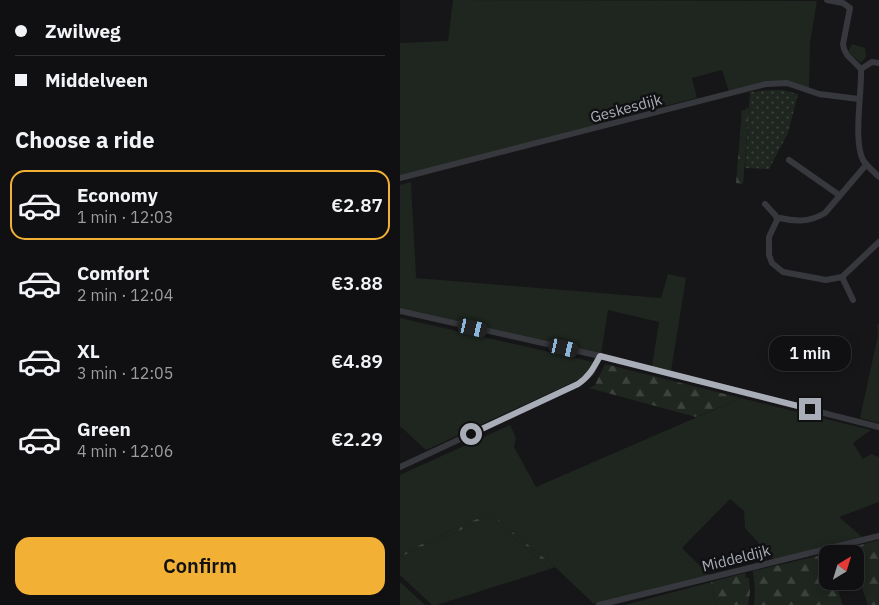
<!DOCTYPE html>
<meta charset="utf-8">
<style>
:root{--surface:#101012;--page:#1e1e20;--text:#f1f3f6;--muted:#9c9d9f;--line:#303032;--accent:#f2b134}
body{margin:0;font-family:"IBM Plex Sans",sans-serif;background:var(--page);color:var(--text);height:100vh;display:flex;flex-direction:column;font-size:19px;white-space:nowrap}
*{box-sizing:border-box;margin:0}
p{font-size:16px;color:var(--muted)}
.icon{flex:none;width:28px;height:28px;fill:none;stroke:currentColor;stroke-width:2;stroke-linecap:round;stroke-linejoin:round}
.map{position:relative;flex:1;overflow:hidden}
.panel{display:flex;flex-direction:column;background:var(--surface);width:400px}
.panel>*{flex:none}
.hud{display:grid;align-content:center;height:110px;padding:0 15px;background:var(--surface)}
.needle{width:32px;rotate:38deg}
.controls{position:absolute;left:419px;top:545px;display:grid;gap:10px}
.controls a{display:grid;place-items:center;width:45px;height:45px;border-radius:10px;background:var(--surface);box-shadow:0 2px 12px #0003,0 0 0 1px var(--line);font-size:25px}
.end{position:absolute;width:22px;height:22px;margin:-11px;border:6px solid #a8adb8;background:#111;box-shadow:0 0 0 2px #111}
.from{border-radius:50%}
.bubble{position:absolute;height:35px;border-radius:15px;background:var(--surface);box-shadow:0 2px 12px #0003,0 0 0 1px var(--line);font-size:16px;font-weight:600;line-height:35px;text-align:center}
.car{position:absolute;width:15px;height:30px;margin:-15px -8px;border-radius:6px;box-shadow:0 0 4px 1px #0007;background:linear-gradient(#222 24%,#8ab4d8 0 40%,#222 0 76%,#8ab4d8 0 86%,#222 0)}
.hud b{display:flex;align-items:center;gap:18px;height:48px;font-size:19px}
.hud b+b{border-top:1px solid var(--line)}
.hud i{width:12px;height:12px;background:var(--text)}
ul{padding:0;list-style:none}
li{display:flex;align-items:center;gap:15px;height:70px;margin:0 10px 8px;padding:0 5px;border:2px solid transparent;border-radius:15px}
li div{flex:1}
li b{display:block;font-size:19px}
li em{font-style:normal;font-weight:600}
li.current{border-color:var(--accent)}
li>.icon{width:45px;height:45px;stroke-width:1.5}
h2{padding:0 15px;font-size:22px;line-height:60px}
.action{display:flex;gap:10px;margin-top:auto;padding:10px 15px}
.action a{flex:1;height:58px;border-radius:15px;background:var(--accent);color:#111;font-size:20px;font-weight:600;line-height:58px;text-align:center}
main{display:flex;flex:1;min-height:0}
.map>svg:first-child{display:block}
.grass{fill:#1e261f}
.forest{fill:url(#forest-firs)}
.garden{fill:url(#garden-dots)}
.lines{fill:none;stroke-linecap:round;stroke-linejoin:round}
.minor{stroke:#37383d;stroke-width:6}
.route{stroke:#a8adb8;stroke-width:6}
.labels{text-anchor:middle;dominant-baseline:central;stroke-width:5;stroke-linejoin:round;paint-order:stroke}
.street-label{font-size:15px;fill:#a8adb8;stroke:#111113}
</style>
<main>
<section class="panel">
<div class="hud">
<b><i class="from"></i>Zwilweg</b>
<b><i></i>Middelveen</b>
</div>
<h2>Choose a ride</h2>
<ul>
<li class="current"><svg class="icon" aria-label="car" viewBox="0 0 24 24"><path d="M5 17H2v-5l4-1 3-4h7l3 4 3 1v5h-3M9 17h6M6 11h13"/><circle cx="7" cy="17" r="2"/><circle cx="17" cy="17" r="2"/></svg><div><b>Economy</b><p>1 min · 12:03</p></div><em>€2.87</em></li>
<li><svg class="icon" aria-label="car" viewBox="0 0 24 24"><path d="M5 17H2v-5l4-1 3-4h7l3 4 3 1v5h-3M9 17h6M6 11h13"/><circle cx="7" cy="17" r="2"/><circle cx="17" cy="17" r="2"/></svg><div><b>Comfort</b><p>2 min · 12:04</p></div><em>€3.88</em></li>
<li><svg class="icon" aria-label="car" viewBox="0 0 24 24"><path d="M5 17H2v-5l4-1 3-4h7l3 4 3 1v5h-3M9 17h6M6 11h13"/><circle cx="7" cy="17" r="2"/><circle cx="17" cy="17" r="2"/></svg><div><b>XL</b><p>3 min · 12:05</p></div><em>€4.89</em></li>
<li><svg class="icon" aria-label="car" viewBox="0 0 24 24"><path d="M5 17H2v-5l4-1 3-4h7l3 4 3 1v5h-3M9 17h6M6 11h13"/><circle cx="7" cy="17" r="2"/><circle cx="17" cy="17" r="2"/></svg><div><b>Green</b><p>4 min · 12:06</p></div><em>€2.29</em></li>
</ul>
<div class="action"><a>Confirm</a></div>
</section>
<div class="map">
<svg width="479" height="605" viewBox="0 0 479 605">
<defs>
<pattern id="forest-firs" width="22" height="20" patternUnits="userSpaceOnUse" patternTransform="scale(1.25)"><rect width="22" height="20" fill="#1e261f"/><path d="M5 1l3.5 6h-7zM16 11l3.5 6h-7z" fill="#3c433d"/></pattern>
<pattern id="garden-dots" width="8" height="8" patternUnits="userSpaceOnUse" patternTransform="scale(1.25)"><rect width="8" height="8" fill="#1e261f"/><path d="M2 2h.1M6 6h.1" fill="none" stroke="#3c433d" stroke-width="1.8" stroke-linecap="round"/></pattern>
</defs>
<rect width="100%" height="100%" fill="#161618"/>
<path class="grass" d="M 53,0 L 417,1 L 410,43 L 409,88 C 376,75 362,82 329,92 L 322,70 L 292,78 L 297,98 L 209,120 L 209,123 L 0,177 L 0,43 L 48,41 Z
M 452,44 L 465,48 L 466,57 L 461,63 L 448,52 Z
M 11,182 L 16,278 L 261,298 L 268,274 L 286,278 L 271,371 L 252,366 L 259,322 L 208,310 L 201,354 L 0,308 L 0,185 Z
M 0,318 L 193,362 L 189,372 L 178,380 L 26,450 L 0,426 Z
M 477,324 L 479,325 L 479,423 L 460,418 L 478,335 Z
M 341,398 L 471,430 L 453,443 L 463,459 L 471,454 L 479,457 L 479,502 L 439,517 L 462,537 L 374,560 L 345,528 L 344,511 L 330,499 L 282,548 L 310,576 L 194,604 L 155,567 L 90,513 L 0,554 L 0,475 L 110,425 L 116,438 L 114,447 L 136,487 Z
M 90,517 L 150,569 L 37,605 L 32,605 L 0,575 L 0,557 Z
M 0,582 L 25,605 L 0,605 Z
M 311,582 L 316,605 L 225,605 L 304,584 Z"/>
<path class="forest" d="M 346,107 L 349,109 L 343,184 L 336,183 L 342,110 L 346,110 Z
M 205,364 L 341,398 L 296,417 L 189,388 L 195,385 Z
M 90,513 L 155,567 L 150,569 L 90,517 L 0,557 L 0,554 Z
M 479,540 L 479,605 L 468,605 L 455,567 L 455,554 L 450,554 L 448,548 Z
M 422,555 L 427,566 L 428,581 L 435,581 L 443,605 L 354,605 L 355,591 L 353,571 Z
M 345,573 L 346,578 L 349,578 L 350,592 L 348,605 L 316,605 L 311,582 Z"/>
<path class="garden" d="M 370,90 L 382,90 L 398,94 L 388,133 L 369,169 L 345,168 L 350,92 Z"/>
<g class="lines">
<path class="minor" d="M 427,0 L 443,3 L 450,8 L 443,44 L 444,49 L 447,55 L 461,69 C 462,92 453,140 463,160 C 467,166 474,172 479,177
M 461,69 L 472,62 L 479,63
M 389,160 L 439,195
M 0,178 L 366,84 L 387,83 L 419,94 L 459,99
M 365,204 L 376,216 L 377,220 L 369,237 L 369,255 L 372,263 L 383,272 L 426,280 L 442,277 L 479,242
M 377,220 L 380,218 C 396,222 410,222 425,213 L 466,165
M 442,277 L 453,300
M 0,311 L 200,356 L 479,427
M 0,467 L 178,384 L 191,373 L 200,356
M 199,605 L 479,536"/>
</g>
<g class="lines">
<path class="route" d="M 71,434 L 178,384 C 189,377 194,367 200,356 L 410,409"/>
</g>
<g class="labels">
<g class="street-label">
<text transform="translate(226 108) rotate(-15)">Geskesdijk</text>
<text transform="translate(336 558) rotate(-14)">Middeldijk</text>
</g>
</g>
</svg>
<div class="controls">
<a><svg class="needle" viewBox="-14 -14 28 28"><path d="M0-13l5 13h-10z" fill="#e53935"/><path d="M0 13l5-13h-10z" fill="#9c9d9f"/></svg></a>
</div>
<i class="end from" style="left:71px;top:434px"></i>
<i class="end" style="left:410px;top:409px"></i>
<div class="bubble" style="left:369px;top:336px;width:82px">1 min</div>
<i class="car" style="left:73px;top:328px;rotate:103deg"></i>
<i class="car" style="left:164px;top:348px;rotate:103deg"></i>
</div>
</main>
